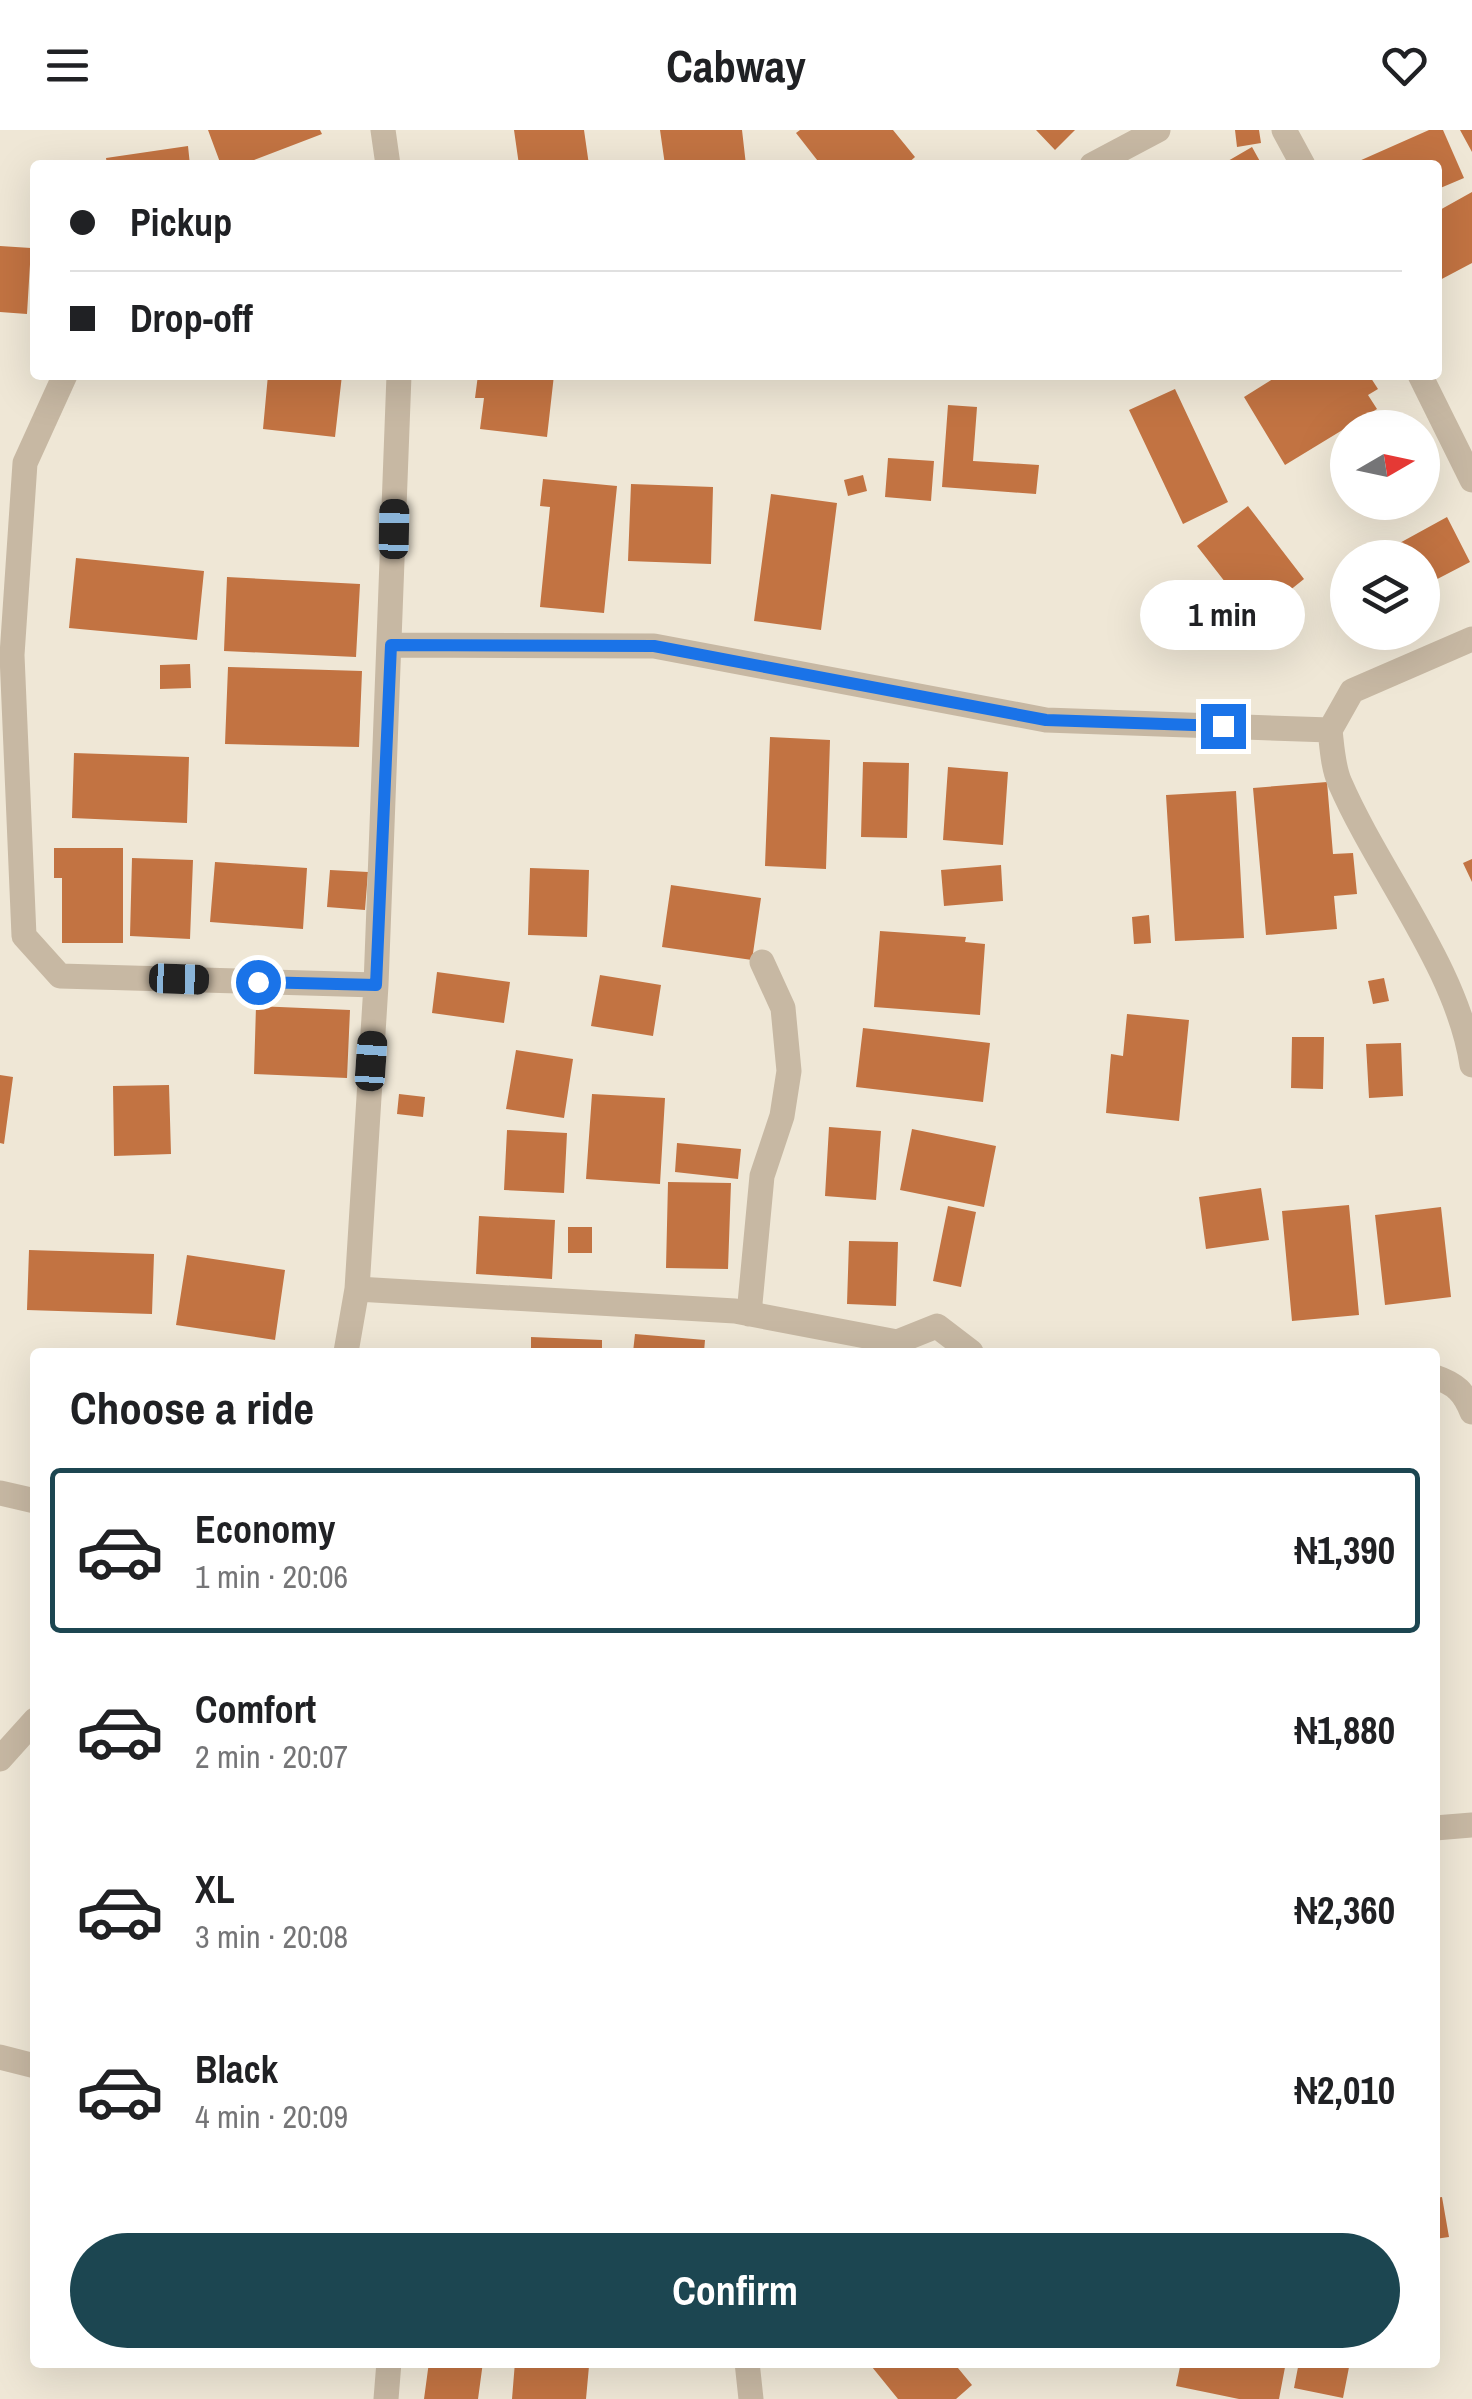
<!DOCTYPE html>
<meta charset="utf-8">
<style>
:root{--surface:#fff;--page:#f2f2f2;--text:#202124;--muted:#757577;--line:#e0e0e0;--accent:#1c4651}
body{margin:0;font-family:"Archivo Narrow",sans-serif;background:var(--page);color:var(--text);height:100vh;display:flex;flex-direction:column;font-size:38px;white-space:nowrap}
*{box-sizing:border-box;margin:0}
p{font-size:32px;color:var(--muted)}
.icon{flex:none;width:55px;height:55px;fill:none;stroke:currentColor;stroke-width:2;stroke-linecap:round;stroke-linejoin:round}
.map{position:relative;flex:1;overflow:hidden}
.panel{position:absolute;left:30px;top:1218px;width:1410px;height:1020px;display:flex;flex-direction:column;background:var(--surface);border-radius:10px;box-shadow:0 10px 40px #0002}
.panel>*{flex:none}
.guide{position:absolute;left:30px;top:30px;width:1412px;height:220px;border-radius:10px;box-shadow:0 10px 40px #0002;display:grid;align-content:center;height:220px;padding:0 40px;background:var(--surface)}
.needle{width:65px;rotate:81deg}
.controls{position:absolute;left:1330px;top:280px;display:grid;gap:20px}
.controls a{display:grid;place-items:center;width:110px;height:110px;border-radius:50%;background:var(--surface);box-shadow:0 10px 40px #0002;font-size:50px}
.end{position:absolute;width:45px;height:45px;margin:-22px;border:12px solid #1a73e8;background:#fff;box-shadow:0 0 0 5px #fff}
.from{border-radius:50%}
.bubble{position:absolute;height:70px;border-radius:35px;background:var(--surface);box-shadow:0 10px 40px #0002;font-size:32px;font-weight:700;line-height:70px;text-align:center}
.car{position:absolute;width:30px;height:60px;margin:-30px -15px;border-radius:12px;box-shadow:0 0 8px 2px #0007;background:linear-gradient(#222 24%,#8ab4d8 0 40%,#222 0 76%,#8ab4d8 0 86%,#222 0)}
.guide b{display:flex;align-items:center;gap:35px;height:95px;font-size:38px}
.guide b+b{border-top:2px solid var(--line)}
.guide i{width:25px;height:25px;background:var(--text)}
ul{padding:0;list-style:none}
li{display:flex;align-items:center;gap:30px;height:165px;margin:0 20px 15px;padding:0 20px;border:5px solid transparent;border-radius:10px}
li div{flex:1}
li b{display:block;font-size:38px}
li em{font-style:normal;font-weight:700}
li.selected{border-color:var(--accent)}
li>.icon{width:90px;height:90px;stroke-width:1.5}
h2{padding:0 40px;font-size:45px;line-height:120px}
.button{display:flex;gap:20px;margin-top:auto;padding:20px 40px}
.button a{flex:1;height:115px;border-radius:60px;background:var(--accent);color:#fff;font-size:40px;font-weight:700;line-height:115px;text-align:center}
header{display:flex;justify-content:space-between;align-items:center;height:130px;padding:0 40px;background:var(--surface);font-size:45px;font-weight:700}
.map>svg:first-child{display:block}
.building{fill:#c27342}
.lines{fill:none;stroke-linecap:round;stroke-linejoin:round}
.street{stroke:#c7b8a3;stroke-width:25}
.route{stroke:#1a73e8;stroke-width:12}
</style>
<header><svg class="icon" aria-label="menu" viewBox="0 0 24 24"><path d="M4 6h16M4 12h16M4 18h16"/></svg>Cabway<svg class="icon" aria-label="heart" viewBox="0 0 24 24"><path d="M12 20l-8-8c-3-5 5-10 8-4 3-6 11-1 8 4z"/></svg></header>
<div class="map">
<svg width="1472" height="2269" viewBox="0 0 1472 2269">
<rect width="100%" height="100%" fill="#efe7d6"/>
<path class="building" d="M 208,0 L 320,0 L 322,4 L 241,35 L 221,35 Z
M 514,0 L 584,0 L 589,35 L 519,35 Z
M 660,0 L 742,0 L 746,35 L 665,35 Z
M 800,0 L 893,0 L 915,27 L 906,35 L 821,35 L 796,3 Z
M 1036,0 L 1075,0 L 1055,20 Z
M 1235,0 L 1259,0 L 1261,13 L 1237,17 Z
M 1429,0 L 1443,0 L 1464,48 L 1438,59 L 1438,35 L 1350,35 Z
M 1460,0 L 1472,0 L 1472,22 Z
M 188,16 L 190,35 L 107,35 L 106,28 Z
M 1252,17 L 1262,35 L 1221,35 Z
M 1472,62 L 1472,133 L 1438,151 L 1438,81 Z
M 0,116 L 31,118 L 27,184 L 0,182 Z
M 268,245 L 342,245 L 335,307 L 263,299 Z
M 478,245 L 554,245 L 547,307 L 480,299 L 484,268 L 475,268 Z
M 1279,245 L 1369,245 L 1378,259 L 1368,265 L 1377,279 L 1285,335 L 1244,267 Z
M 1175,259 L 1228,372 L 1183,394 L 1129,280 Z
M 948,275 L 977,277 L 973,331 L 1039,335 L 1036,364 L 942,357 Z
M 888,328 L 934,331 L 931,371 L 885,367 Z
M 863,345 L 867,361 L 848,366 L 844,350 Z
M 543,349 L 617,356 L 604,483 L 540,477 L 550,377 L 540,376 Z
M 631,354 L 713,357 L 711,434 L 628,431 Z
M 771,364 L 837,373 L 821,500 L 754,491 Z
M 1248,376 L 1304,449 L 1254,489 L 1197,416 Z
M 1447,387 L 1470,432 L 1422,457 L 1422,428 L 1403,428 L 1396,415 Z
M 76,428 L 204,441 L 197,510 L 69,498 Z
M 227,447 L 360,454 L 356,527 L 224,521 Z
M 190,534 L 191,558 L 160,559 L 160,535 Z
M 228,537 L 362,541 L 359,617 L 225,614 Z
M 770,607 L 830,610 L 826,739 L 765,736 Z
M 74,623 L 189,627 L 187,693 L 72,688 Z
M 863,632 L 909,633 L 907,708 L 861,707 Z
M 948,637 L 1008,642 L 1003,715 L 943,710 Z
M 1327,652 L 1333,724 L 1353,723 L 1357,764 L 1334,766 L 1337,799 L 1266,805 L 1253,658 Z
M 1236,661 L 1244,808 L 1175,811 L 1166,665 Z
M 54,718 L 123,718 L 123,813 L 62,813 L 62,748 L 54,748 Z
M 132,728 L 193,730 L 190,809 L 130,806 Z
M 1472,729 L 1472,752 L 1463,733 Z
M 215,732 L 307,738 L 303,799 L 210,792 Z
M 1001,735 L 1003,771 L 944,776 L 941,740 Z
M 530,738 L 589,740 L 587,807 L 528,805 Z
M 330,740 L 368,742 L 365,780 L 327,777 Z
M 671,755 L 761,768 L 752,830 L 662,817 Z
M 1149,785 L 1151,813 L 1134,814 L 1132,787 Z
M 880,801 L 966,807 L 965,812 L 985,814 L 980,885 L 874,877 Z
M 437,842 L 510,852 L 504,893 L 432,883 Z
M 600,845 L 661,855 L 653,906 L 591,896 Z
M 1384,848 L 1389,871 L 1373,874 L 1368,851 Z
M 256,876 L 350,880 L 347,948 L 254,944 Z
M 1127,884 L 1189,890 L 1179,991 L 1106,983 L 1111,924 L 1123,926 Z
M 863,898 L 990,913 L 983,972 L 856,957 Z
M 1292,907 L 1324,907 L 1323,959 L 1291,958 Z
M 1401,913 L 1403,966 L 1369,968 L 1366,914 Z
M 516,920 L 573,929 L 564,988 L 506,979 Z
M 0,945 L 13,947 L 4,1014 L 0,1013 Z
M 169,955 L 171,1024 L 114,1026 L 113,956 Z
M 399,964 L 425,967 L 423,987 L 397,984 Z
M 592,964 L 665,968 L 660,1054 L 586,1049 Z
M 829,997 L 881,1001 L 876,1070 L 825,1066 Z
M 912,999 L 996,1016 L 984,1077 L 900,1060 Z
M 507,1000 L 567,1003 L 564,1063 L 504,1060 Z
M 677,1013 L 741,1019 L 738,1049 L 675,1042 Z
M 668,1052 L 731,1053 L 728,1139 L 666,1138 Z
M 1261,1058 L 1269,1110 L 1206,1119 L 1199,1067 Z
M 1349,1075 L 1359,1185 L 1292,1191 L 1282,1081 Z
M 948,1076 L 976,1082 L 961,1157 L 933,1151 Z
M 1441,1077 L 1451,1167 L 1385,1175 L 1375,1085 Z
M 479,1086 L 555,1090 L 552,1149 L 476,1144 Z
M 568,1097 L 592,1097 L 592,1123 L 568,1123 Z
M 849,1111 L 898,1112 L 896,1176 L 847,1174 Z
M 29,1120 L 154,1124 L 152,1184 L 27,1180 Z
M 187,1125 L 285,1140 L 275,1210 L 176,1195 Z
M 635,1204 L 705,1210 L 704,1222 L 633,1222 Z
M 531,1207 L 602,1210 L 602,1222 L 531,1222 Z
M 1442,2067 L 1449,2107 L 1435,2109 L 1435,2068 Z
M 429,2232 L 483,2232 L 478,2269 L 424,2269 Z
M 515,2232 L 589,2236 L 586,2269 L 512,2269 Z
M 868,2232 L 953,2232 L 972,2255 L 956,2269 L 898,2269 Z
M 1181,2232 L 1286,2232 L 1279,2269 L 1239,2269 L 1176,2256 Z
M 1299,2232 L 1350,2232 L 1343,2268 L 1294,2258 Z"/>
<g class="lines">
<path class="street" d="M 383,0 L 388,35
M 1284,0 L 1303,35
M 1092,35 L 1158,0
M 65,245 L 25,333 L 12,525 L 24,806 L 60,846 L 376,855
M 1420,245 L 1472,350
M 1472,509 L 1352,561 L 1330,600 C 1332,617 1333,638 1340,653 C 1379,743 1458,839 1472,935
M 391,515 L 654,516 L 1046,590 L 1330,600
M 357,1159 L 735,1181 L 897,1212 L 937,1196 L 971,1222
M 749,1184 L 762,1046 L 782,986 L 789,941 L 783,878 L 762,832
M 346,1222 L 357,1159 L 376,855 L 399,245
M 1435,1247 C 1456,1254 1464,1262 1472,1282
M 0,1363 L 35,1371
M 0,1629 L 35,1590
M 1435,1698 L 1472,1695
M 0,1927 L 35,1936
M 747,2232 L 751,2269
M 386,2269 L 389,2232"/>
</g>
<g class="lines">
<path class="route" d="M 258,852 L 376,855 L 391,515 L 654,516 L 1046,590 L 1223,596"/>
</g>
</svg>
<div class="controls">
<a><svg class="needle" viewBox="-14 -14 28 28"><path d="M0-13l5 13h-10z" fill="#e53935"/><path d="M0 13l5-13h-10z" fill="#757577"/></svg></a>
<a><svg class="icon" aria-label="layers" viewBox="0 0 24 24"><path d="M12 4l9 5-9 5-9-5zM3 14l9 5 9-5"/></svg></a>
</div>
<i class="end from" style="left:258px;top:852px"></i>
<i class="end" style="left:1223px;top:596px"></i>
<div class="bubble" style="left:1140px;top:450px;width:165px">1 min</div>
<i class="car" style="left:394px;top:399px;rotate:1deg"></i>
<i class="car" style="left:179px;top:849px;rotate:92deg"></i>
<i class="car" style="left:371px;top:931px;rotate:4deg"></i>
<div class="guide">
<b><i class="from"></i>Pickup</b>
<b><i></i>Drop-off</b>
</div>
<section class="panel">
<h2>Choose a ride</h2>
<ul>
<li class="selected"><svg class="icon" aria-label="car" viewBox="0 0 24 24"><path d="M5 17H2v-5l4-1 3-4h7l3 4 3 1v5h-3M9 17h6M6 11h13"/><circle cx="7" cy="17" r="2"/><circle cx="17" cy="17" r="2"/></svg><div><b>Economy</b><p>1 min · 20:06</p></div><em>₦1,390</em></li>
<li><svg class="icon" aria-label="car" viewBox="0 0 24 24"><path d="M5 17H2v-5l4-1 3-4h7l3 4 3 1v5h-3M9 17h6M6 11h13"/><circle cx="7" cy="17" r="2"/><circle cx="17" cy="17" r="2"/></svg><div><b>Comfort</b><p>2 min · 20:07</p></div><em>₦1,880</em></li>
<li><svg class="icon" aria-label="car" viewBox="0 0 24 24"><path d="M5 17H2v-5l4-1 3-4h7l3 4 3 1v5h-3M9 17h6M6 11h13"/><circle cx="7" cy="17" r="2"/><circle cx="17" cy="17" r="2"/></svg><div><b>XL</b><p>3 min · 20:08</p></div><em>₦2,360</em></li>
<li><svg class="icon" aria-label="car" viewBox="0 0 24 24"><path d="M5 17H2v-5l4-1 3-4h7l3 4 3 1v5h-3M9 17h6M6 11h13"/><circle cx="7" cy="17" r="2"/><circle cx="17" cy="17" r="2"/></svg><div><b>Black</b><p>4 min · 20:09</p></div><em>₦2,010</em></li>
</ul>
<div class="button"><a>Confirm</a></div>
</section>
</div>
